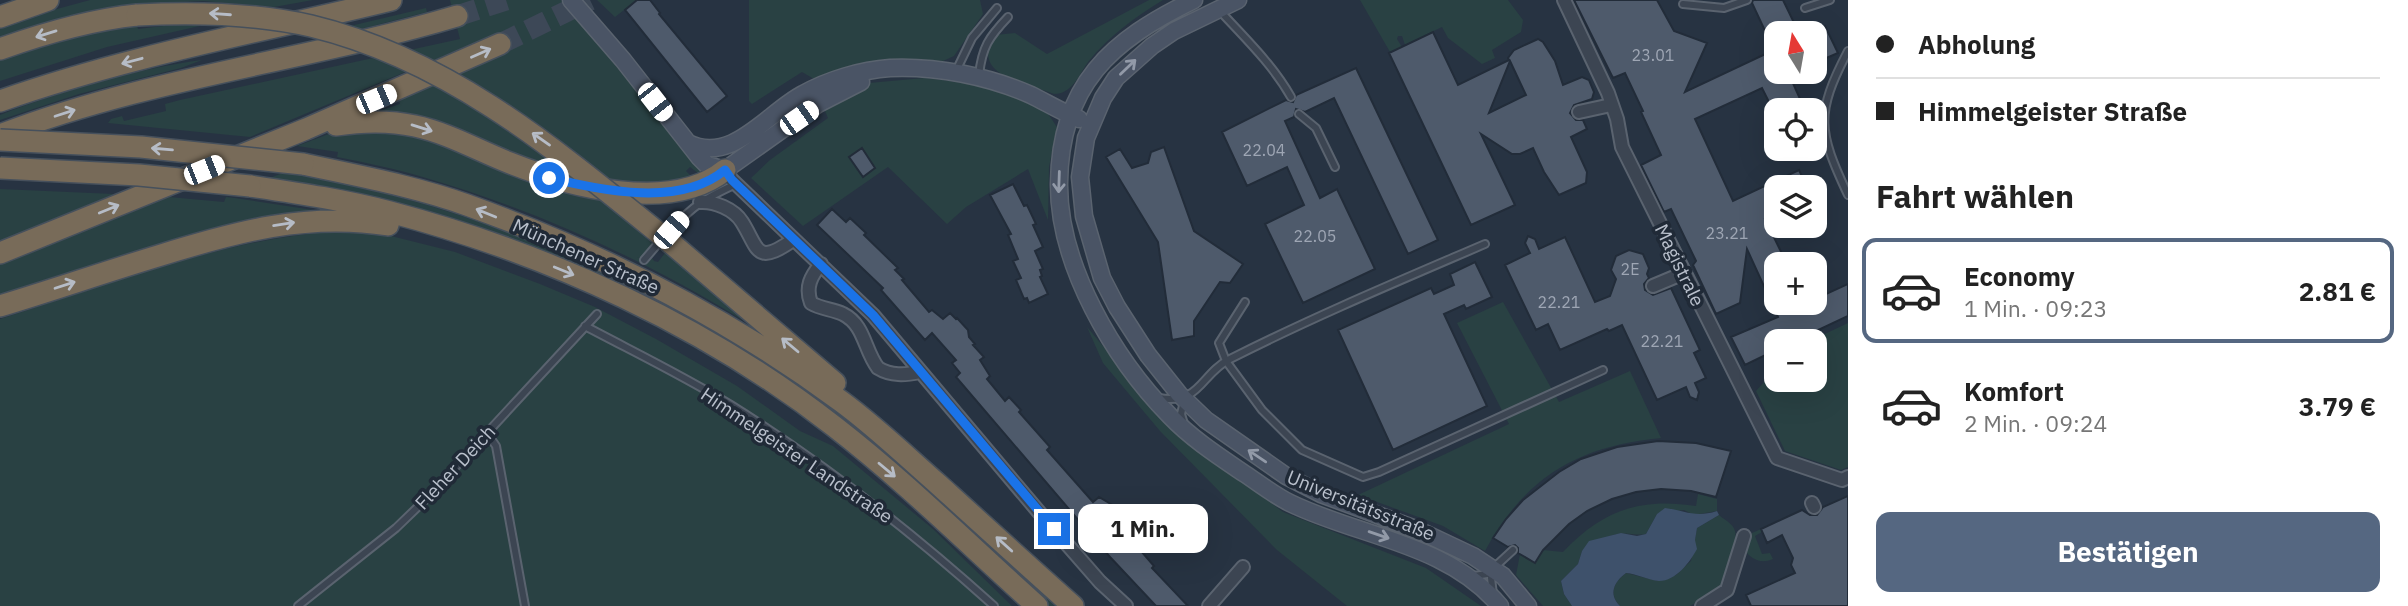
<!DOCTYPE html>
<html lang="de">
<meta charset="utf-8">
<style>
:root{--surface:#fff;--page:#f2f2f2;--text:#222;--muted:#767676;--line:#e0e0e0;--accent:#556781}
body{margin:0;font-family:"IBM Plex Sans",sans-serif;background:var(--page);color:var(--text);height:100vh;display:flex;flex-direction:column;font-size:26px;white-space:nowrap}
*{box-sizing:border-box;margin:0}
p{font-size:23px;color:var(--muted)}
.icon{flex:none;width:38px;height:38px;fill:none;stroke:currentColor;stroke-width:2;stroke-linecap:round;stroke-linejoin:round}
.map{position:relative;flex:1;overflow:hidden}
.panel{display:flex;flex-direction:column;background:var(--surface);width:560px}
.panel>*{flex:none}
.hud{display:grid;align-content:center;height:154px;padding:0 28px;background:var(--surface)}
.needle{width:46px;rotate:349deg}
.controls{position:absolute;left:1764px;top:21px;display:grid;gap:14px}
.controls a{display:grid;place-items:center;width:63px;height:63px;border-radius:14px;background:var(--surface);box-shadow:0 7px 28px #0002;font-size:35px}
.end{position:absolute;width:32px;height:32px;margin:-16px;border:9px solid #1a73e8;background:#fff;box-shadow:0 0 0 4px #fff}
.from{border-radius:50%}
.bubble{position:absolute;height:49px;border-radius:14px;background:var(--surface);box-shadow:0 7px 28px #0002;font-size:23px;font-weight:800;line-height:49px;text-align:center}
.car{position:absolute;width:21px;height:42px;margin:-21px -10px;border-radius:9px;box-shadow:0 0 5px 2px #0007;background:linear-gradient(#fff 24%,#345 0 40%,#fff 0 76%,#345 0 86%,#fff 0)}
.hud b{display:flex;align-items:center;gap:24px;height:66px;font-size:26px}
.hud b+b{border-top:2px solid var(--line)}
.hud i{width:18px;height:18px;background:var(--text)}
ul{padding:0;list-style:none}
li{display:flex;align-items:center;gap:21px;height:105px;margin:0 14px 10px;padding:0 14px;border:4px solid transparent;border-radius:14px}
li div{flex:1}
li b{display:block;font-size:26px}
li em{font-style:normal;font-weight:800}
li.selected{border-color:var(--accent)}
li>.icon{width:63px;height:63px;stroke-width:1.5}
h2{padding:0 28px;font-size:32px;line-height:84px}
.action{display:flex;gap:14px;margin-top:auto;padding:14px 28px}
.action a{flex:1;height:80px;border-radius:14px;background:var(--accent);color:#fff;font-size:28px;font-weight:800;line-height:80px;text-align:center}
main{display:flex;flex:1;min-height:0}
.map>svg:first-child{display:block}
.green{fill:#294143}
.water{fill:#3e516b}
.building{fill:#4e5a6b;stroke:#222c39;stroke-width:2;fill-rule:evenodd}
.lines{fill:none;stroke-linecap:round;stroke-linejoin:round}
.highway-tunnel{stroke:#3d4857;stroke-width:21;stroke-dasharray:21 10;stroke-linecap:butt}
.lane-casing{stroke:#5a636f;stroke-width:10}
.street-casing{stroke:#5a636f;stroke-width:16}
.secondary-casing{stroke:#5a636f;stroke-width:19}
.highway-casing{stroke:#46505c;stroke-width:24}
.lane{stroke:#3c4552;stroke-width:6}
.street{stroke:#3c4552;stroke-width:12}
.secondary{stroke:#4a5465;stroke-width:16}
.highway{stroke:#786b59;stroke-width:21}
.highway-bridge-casing{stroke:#46505c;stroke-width:24;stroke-linecap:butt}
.highway-bridge{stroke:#786b59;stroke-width:21}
.oneway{stroke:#b6bcc6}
.oneway2{stroke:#929aa8}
.route{stroke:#1a73e8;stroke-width:9}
.labels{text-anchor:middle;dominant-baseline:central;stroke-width:7;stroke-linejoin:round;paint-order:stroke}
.number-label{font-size:16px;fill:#9ea6b4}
.street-label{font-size:19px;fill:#b9c0cc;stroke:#202a37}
</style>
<main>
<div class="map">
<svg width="1848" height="606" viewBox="0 0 1848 606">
<rect width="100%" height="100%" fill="#273342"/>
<path class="green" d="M 90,0 L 313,0 L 274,7 L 203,1 L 133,4 L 133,9 L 0,42 L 0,29 L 35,15 Z
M 450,0 L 561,0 L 704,172 L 702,176 L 690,167 L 686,171 L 694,179 L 619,186 L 521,113 L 457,72 L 504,50 L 496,34 L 250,137 L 108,123 L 111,119 L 122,116 L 124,121 L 166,111 L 165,104 L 180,100 L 460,39 Z
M 597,0 L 637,0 L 615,17 Z
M 749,0 L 980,0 L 983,14 L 954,56 L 943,61 L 892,60 L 850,68 L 814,79 L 802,72 L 752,104 L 749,101 Z
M 1149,0 L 1163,0 C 1135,17 1109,36 1088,62 C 1079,75 1072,94 1054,94 C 1027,84 968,75 995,35 L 1015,33 L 1047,54 Z
M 1360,0 L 1508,0 L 1523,20 L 1521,32 L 1492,50 L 1495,58 L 1482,64 L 1448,38 L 1442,27 L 1405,45 L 1402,36 L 1398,36 L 1397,39 L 1402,47 L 1390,52 Z
M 426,8 L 427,12 L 357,30 L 346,27 Z
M 137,23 L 138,29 L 171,25 L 204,25 L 107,47 L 0,81 L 0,56 L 48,40 Z
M 202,60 L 181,68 L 79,94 L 0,120 L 0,115 C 64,90 134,69 202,60 Z
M 924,78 C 957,81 1016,90 1043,109 C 1048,113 1053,121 1057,127 L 1049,167 L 1048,220 L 1028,169 L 966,207 L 947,224 L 888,167 L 803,226 L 751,178 L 770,160 L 828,118 L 824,109 L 869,83 Z
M 431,84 L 482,113 L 572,177 L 370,114 L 374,107 L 376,112 L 400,104 L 398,97 Z
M 391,127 L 592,192 L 653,244 L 643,259 L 637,257 L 648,262 L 652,258 L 654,261 L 658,262 L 665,253 L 667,255 L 670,252 L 751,325 C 649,262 542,212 426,178 C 397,169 367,163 337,157 L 338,152 L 297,146 L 334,132 Z
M 285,172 C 323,180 361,187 399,197 C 558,240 721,319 850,423 C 922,480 989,543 1055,606 L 1049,606 L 1019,577 L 700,326 L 574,262 L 487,230 L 378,198 L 270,178 Z
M 0,189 L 114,194 L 0,242 Z
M 169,197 L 224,202 L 226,197 L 235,198 L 333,213 L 0,300 L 0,265 Z
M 339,231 L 383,234 L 455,252 L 540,284 L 595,307 L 656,339 L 737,386 L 800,431 L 833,446 L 933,529 L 1012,606 L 0,606 L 0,319 C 111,284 221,239 339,231 Z
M 1503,302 L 1559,402 L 1630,371 L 1661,438 C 1578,446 1525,477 1485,551 L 1443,526 L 1358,495 L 1509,424 L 1457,323 Z
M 1848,323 L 1848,467 L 1841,470 L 1785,451 L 1756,391 L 1764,382 L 1773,360 L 1776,358 L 1776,380 L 1815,380 L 1815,341 L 1810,341 Z
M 1087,327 L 1170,426 L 1283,512 L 1426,568 L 1481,606 L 1347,606 L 1277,550 L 1160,431 L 1103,363 Z
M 1698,494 L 1717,499 L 1717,511 L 1694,515 L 1684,510 L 1657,514 L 1646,534 C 1636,536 1628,532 1618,534 C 1605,536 1593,545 1582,551 L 1578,564 L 1561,581 L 1564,594 L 1572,606 L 1543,606 L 1516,575 L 1520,554 L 1535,563 L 1543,550 L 1563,552 C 1602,511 1639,497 1696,506 Z
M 1719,515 C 1728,523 1738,525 1735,540 L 1738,541 L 1721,589 L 1690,606 L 1620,606 C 1608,594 1614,582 1626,573 L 1658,581 L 1676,575 L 1691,561 L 1697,528 Z
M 1761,529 L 1762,532 L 1755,536 L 1762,554 L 1770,553 L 1773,559 C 1761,564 1753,560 1745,551 L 1752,533 Z"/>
<path class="water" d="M 1665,508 C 1687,511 1695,518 1717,511 L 1719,515 L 1697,528 L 1695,540 L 1697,549 C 1690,562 1676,581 1659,581 C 1648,580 1637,574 1626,573 C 1614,582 1608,594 1620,606 L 1572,606 L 1564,594 L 1561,581 L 1578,564 L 1582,551 L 1589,541 L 1621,533 L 1637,536 L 1646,534 L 1657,514 Z"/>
<path class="building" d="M 637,0 L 650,0 L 660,13 L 659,14 L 727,96 L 707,112 L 625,10 Z
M 1574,0 L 1657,0 L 1674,31 L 1707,43 L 1685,92 L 1774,50 L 1752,3 L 1753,0 L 1783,0 L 1799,33 L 1776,33 L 1776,72 L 1788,72 L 1805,110 L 1773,110 L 1762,88 L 1695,119 L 1733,201 L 1799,170 L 1807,187 L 1776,187 L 1776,214 L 1765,219 L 1787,264 L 1776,264 L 1776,303 L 1815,303 L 1815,299 L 1848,284 L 1848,316 L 1795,341 L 1776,341 L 1776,350 L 1745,365 L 1731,337 L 1778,317 L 1747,249 L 1740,303 L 1716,314 L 1693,265 L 1696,261 L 1671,209 L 1664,212 L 1641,165 L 1661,155 L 1641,112 L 1643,111 L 1625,73 L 1613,78 Z
M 1825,26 L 1838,53 L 1815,63 L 1815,31 Z
M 1433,32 L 1458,85 L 1509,60 L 1508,58 L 1514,50 L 1538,39 L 1543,42 L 1555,61 L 1563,85 L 1582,77 L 1589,80 L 1594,92 L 1592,99 L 1574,105 L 1570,113 L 1576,120 L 1583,120 L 1587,129 L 1571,137 L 1587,172 L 1586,183 L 1559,195 L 1544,172 L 1533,148 L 1520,154 L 1512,154 L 1481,134 L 1515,205 L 1471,225 L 1389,53 ZM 1510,61 L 1526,95 L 1489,113 Z
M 1356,68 L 1438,240 L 1408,254 L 1334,98 L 1305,112 L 1296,109 L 1294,117 L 1285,121 L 1320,198 L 1337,189 L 1375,269 L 1303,303 L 1265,224 L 1304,205 L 1287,167 L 1247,186 L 1222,132 L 1286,100 L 1293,102 L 1296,95 Z
M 1164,147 L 1194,231 L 1243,264 L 1230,283 L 1220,282 L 1194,321 L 1194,336 L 1172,340 L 1158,242 L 1106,157 L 1120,149 L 1132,168 L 1148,163 L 1151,152 Z
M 862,148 L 875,168 L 863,177 L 849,157 Z
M 1013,184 L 1024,206 L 1027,205 L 1036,224 L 1033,225 L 1043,247 L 1035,251 L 1043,269 L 1040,270 L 1042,276 L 1040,277 L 1048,294 L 1029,303 L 1027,298 L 1024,299 L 1016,280 L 1021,278 L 1013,261 L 1018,259 L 1008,235 L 1011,234 L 990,195 Z
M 832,209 L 846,222 L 850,218 L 866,233 L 864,235 L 898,268 L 895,270 L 904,279 L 902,280 L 929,312 L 932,310 L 943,319 L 950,313 L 956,319 L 957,318 L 968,330 L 969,337 L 975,344 L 973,345 L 984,357 L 980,360 L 990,376 L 987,379 L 1005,401 L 1009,397 L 1021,410 L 1019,412 L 1050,447 L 1047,450 L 1093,502 L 1099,497 L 1119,509 L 1124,515 L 1116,522 L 1154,566 L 1152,568 L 1188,606 L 1156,606 L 1110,557 L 956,377 L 960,373 L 952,363 L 956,360 L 932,333 L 925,340 L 881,290 L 883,288 L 817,225 Z
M 1528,236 L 1535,239 L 1539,249 L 1565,237 L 1595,302 L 1610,296 L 1616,279 L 1611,270 L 1616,256 L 1629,250 L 1643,254 L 1649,268 L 1647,274 L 1649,278 L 1644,284 L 1645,290 L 1653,295 L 1671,288 L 1700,350 L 1694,353 L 1706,378 L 1695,383 L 1699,392 L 1697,400 L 1690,397 L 1686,387 L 1657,400 L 1622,325 L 1609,331 L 1607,329 L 1560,350 L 1548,324 L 1536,330 L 1505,265 L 1530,253 L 1525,243 Z
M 1475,262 L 1492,297 L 1466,309 L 1464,305 L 1444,314 L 1487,406 L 1393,450 L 1338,330 L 1431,288 L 1434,294 L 1454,285 L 1450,274 Z
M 1658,441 L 1696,443 L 1731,451 L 1716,497 L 1691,491 L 1661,489 L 1636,492 L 1612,499 L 1587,511 L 1569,524 L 1543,550 L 1535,563 L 1518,553 L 1518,548 L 1515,545 L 1508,547 L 1493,538 L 1506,519 L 1523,500 L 1559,472 L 1581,459 L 1617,447 Z
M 1848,496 L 1848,606 L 1751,606 L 1746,595 L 1795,573 L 1791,565 L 1793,558 L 1782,535 L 1767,543 L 1761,529 L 1802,510 L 1810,515 L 1817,515 L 1823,507 Z"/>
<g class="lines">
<path class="highway-tunnel" d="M 457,16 L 506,0
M 500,44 L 590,0"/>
<defs>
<path id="lane" d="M 1683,4 L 1724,8 L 1747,0
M 1805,8 L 1830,0
M 1220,11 C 1245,38 1273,65 1291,97
M 1848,51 C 1815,114 1818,131 1848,195
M 955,73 L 972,38 L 997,8
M 979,75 C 982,47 989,37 1008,17
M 1299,114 L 1316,128 L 1335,167
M 671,230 C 693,205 706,198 736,184
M 644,260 L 656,246
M 1245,302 L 1219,343 L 1226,361 L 1262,410 L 1302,450 L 1363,477 L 1379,472 L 1603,370
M 585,326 C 634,352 684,376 731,405 C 825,464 912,532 994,606
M 1159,398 C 1201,405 1200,374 1230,359 C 1313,317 1399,281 1485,244
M 1184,401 L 1181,414 L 1184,424
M 487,433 L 496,446 L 525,606
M 1474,576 L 1487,574 L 1513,550
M 1493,594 L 1491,578 L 1494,571
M 298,606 L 396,528 L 424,501 L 597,314"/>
<path id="street" d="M 1564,0 L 1608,93 L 1617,119 L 1622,147 L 1777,458 L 1842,480 L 1848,477
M 1579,112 L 1611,105
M 725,170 L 732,180 L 873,315 L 1038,511 L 1100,582 L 1126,606
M 700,202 C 714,201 734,209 742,222 C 759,249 755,266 793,240
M 821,264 C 811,276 805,287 811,303 C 821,309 832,309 843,314 C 865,325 864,350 878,368 C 891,376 905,375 920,372
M 1653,286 L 1684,273
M 1812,503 L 1814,507
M 1209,606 L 1243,567
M 1702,606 L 1727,590 L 1744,536"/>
<path id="secondary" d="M 571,0 L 623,60 L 699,157 L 707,165 L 725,170
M 1194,0 C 1111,40 1060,85 1059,183 C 1058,265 1114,359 1170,416 C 1192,439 1220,457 1245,474 C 1260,484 1274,495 1290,503 C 1360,537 1447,543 1500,606
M 1238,0 L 1174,31 L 1152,46 L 1116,78 L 1103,98 L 1086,138 L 1080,177 L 1084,216 L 1102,278 L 1117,307 L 1148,355 L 1179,394 L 1206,420 L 1286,476 L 1321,494 L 1418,530 L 1473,556 L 1503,576 L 1528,606
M 688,143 C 732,165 767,113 803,94 C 828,80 861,70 890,68 C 937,66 988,76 1031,95 C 1047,103 1062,112 1079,119
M 725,170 L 818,104 L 861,82"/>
<path id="highway" d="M 0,17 L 48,0
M 0,49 C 45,33 89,20 137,15
M 0,101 C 128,56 260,32 391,0
M 336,125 C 363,121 388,120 415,126 C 448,133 479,151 510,163 C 568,186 671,214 725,170
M 0,135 C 147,78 306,61 457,16
M 303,164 C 358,176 414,186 467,205 C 601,253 728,318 842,402 C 876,427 907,457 939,485 C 983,525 1028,566 1073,606
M 250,186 C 297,193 345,200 390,212 C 549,254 706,326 835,427 C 906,482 970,546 1037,606
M 671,243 L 835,383
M 0,253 L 306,129 L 500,44
M 0,306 C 53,290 105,272 158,256 C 235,232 307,212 388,225"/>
</defs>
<use href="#lane" class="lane-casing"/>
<use href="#street" class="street-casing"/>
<use href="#secondary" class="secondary-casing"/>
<use href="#highway" class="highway-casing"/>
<use href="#lane" class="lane"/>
<use href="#street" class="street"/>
<use href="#secondary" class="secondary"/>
<use href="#highway" class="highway"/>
<defs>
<path id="highway-bridge" d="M 137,15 C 195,12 254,13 311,26 C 452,60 561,154 671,243
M 0,140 L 141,147 L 303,164
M 0,168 L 139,175 L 250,186"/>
</defs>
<use href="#highway-bridge" class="highway-bridge-casing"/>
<use href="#highway-bridge" class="highway-bridge"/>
</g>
<defs><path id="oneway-shaft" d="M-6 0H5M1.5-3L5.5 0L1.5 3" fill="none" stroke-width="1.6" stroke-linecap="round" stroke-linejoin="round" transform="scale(1.75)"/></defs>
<g class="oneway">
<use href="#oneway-shaft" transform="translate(220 14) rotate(-176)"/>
<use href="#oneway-shaft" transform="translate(46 34) rotate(163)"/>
<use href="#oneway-shaft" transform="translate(481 53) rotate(-24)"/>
<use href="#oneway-shaft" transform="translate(132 61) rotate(165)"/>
<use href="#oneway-shaft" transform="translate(65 113) rotate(-18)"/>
<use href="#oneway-shaft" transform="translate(422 128) rotate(17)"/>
<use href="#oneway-shaft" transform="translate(541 139) rotate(-145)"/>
<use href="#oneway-shaft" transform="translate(162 149) rotate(-175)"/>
<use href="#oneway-shaft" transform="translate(109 209) rotate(-22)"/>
<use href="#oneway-shaft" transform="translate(486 213) rotate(-158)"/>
<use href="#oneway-shaft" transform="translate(284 224) rotate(-9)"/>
<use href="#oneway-shaft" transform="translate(564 271) rotate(22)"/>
<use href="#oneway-shaft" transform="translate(65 285) rotate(-18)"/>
<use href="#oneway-shaft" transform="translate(790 345) rotate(-140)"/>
<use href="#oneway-shaft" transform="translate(887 470) rotate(40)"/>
<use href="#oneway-shaft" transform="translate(1004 544) rotate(-138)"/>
</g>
<g class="oneway2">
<use href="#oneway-shaft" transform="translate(1128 67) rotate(-44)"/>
<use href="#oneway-shaft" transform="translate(1059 182) rotate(92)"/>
<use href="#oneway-shaft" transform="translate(1257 456) rotate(-146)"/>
<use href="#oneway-shaft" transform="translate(1379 535) rotate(19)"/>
</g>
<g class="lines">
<path class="route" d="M 549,178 C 602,190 679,208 725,170 L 732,180 L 873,315 L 1054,529"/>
</g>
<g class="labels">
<g class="number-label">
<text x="1653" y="55">23.01</text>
<text x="1264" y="150">22.04</text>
<text x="1727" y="233">23.21</text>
<text x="1315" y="236">22.05</text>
<text x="1630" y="269">2E</text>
<text x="1559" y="302">22.21</text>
<text x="1662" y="341">22.21</text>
</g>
<g class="street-label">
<text transform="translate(586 256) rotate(24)">Münchener Straße</text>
<text transform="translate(1680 265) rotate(64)">Magistrale</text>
<text transform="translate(797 455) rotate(34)">Himmelgeister Landstraße</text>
<text transform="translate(455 467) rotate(-47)">Fleher Deich</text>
<text transform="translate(1361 505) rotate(22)">Universitätsstraße</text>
</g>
</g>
</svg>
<div class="controls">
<a><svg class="needle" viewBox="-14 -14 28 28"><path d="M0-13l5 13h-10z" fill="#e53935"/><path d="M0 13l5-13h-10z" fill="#767676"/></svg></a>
<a><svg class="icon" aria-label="locate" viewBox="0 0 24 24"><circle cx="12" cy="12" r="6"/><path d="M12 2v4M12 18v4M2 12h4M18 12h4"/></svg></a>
<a><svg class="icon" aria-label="layers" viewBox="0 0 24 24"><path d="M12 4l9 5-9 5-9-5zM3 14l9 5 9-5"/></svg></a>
<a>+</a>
<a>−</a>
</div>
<i class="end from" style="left:549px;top:178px"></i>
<i class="end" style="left:1054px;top:529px"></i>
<div class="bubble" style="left:1078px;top:504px;width:130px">1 Min.</div>
<i class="car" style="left:376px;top:99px;rotate:67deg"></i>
<i class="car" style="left:655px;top:102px;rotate:142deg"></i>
<i class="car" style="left:799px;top:118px;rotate:55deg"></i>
<i class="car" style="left:204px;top:170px;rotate:68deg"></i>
<i class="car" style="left:671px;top:230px;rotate:41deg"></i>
</div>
<section class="panel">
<div class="hud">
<b><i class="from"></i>Abholung</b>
<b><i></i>Himmelgeister Straße</b>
</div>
<h2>Fahrt wählen</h2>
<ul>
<li class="selected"><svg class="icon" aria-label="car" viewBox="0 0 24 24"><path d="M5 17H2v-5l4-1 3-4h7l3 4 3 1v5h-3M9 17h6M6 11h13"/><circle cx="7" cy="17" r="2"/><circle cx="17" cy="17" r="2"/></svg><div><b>Economy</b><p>1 Min. · 09:23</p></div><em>2.81 €</em></li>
<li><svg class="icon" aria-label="car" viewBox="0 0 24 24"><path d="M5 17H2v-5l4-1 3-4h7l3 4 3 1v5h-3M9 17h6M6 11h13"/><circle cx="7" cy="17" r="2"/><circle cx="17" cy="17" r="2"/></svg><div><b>Komfort</b><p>2 Min. · 09:24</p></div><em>3.79 €</em></li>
</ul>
<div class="action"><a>Bestätigen</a></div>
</section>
</main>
